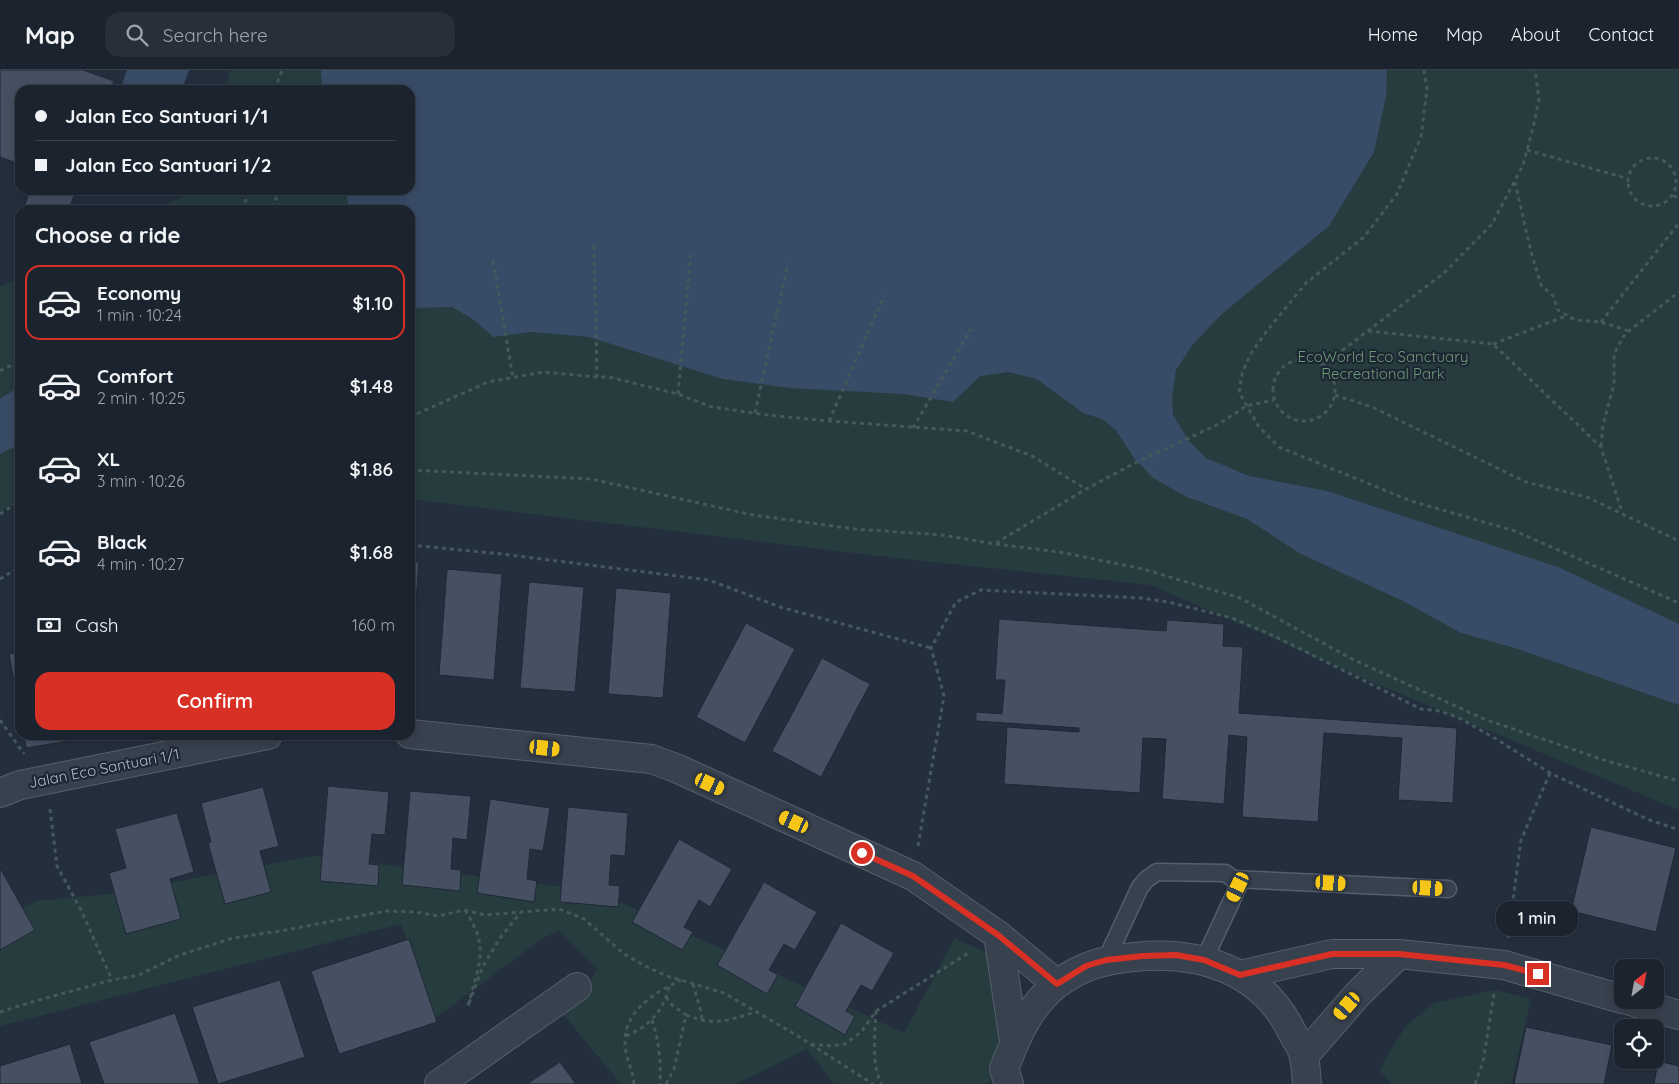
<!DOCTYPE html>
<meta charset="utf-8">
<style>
:root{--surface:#1b232e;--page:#282f3a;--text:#f1f3f6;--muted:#a0a4aa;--line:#39404a;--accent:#d93025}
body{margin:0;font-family:Quicksand,sans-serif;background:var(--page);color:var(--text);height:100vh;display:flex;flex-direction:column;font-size:19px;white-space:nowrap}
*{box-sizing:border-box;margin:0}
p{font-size:16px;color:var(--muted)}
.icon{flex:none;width:28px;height:28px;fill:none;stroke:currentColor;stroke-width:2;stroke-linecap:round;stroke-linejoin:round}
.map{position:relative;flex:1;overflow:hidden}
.sheet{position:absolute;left:15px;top:135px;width:400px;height:535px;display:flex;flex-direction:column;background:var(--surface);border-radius:15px;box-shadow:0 2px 12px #0003,0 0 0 1px var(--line)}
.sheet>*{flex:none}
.hud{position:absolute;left:15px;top:15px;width:400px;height:110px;border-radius:15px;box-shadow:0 2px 12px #0003,0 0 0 1px var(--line);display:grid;align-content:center;height:110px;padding:0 20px;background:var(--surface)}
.needle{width:32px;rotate:31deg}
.buttons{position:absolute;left:1614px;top:889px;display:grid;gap:10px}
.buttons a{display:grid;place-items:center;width:50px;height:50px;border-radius:10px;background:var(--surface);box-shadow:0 2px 12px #0003,0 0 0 1px var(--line);font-size:25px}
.end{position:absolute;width:22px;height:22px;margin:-11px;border:6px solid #d93025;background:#fff;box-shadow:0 0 0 2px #fff}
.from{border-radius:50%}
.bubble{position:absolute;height:35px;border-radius:15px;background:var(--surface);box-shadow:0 2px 12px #0003,0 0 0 1px var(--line);font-size:16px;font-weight:600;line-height:35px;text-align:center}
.car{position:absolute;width:15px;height:30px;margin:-15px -8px;border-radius:6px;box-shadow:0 0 4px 1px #0007;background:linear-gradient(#f5c518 24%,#345 0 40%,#f5c518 0 76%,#345 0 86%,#f5c518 0)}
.hud b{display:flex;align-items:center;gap:18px;height:48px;font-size:19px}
.hud b+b{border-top:1px solid var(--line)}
.hud i{width:12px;height:12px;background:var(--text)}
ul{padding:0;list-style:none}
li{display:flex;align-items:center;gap:15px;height:75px;margin:0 10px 8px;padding:0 10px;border:2px solid transparent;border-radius:15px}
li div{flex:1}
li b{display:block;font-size:19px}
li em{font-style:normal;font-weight:600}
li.current{border-color:var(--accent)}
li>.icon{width:45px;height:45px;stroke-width:1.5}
h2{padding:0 20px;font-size:22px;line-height:60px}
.pay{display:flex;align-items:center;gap:12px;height:55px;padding:0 20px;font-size:19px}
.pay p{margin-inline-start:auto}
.button{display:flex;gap:10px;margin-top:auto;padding:10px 20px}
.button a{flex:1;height:58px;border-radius:15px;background:var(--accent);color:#fff;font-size:20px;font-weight:600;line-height:58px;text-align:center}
header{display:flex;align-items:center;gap:30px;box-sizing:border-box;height:70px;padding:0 25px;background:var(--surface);border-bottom:1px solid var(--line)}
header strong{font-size:24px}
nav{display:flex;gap:28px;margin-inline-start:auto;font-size:18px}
.search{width:350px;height:45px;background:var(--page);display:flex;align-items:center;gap:12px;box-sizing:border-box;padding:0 18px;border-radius:15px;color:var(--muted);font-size:19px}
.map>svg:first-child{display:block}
.green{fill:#263c3f}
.water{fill:#394c67}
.building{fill:#455162;stroke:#1f2835}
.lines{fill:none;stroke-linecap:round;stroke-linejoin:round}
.service-casing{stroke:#565f6c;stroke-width:19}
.minor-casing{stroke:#565f6c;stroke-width:30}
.path{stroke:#44595c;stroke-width:3;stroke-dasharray:4 4;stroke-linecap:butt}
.service{stroke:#38414e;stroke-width:16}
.minor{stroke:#38414e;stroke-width:28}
.route{stroke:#d93025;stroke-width:6}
.labels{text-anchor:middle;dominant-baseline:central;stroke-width:4.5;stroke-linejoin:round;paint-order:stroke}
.park-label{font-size:15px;fill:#6b9a76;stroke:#1d2633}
.street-label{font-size:15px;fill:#b4bcc9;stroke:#1d2633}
</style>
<header>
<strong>Map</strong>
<div class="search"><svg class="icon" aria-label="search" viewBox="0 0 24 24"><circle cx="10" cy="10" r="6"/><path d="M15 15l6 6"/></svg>Search here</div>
<nav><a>Home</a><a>Map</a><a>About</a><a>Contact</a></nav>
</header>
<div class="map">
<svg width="1679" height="1014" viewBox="0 0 1679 1014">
<rect width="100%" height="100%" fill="#242f3e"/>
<path class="green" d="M 231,0 L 1679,0 L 1679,740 L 1379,615 L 1151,515 L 895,488 L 410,429 L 410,140 L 154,140 L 189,123 L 190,120 L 410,120 L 410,20 L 224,20 Z
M 20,207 L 20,430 L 0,442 L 0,217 Z
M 314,786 L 596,821 L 904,963 L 955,868 L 1012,895 L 1003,1004 L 987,1014 L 834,1014 L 807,979 L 736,1014 L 621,1014 L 561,942 L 590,912 L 597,898 L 559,860 L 540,870 L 434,949 L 401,854 L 0,956 L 0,850 L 37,831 L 110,824 Z
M 1495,920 L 1531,929 L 1511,1014 L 1392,1014 L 1380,1001 L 1387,986 L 1406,956 L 1434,933 Z"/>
<path class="water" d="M 127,0 L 189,0 L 182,20 L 120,20 Z
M 321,0 L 1387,0 L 1386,26 L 1374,82 L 1329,156 L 1223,243 L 1193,274 L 1176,300 L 1172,328 L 1173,345 L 1188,370 L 1206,388 L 1249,406 L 1327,421 L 1558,497 L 1679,554 L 1679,635 L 1515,578 L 1461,563 L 1403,531 L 1299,483 L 1247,449 L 1187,427 L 1153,408 L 1134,388 L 1116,360 L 1102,349 L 1083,343 L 1037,309 L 1008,302 L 980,306 L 953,332 L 904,324 L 790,318 L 723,309 L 589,267 L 531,262 L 493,267 L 474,250 L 452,237 L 410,238 L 410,140 L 349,140 L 346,120 L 410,120 L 410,20 L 322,20 Z
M 20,316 L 20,374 L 0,384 L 0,329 Z"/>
<path class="building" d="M 0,0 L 83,0 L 114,11 L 110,20 L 20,20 L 20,94 L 0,87 Z
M 30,120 L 76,120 L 69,140 L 23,140 Z
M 410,491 L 419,492 L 411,598 L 410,598 Z
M 447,499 L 502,504 L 494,610 L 439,605 Z
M 529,512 L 584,517 L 575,622 L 520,618 Z
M 616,518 L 671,523 L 663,628 L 608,624 Z
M 999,549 L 1166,561 L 1167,550 L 1224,554 L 1223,576 L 1243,577 L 1239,643 L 1457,658 L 1453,733 L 1398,730 L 1402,668 L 1324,663 L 1318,752 L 1242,747 L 1247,667 L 1229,665 L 1224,734 L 1162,729 L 1166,669 L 1143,668 L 1140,723 L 1004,714 L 1007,657 L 1079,662 L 1079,658 L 976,651 L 976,642 L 1002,644 L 1005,610 L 995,610 Z
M 746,553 L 795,579 L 745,673 L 696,647 Z
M 20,582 L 20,643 L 9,584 Z
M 822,588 L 870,614 L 821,707 L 772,681 Z
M 24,665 L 86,665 L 86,668 L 26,678 Z
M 328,716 L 389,722 L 385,765 L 372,764 L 369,794 L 379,795 L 378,816 L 320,811 Z
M 263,717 L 279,776 L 260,781 L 271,822 L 225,834 L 208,773 L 211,772 L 201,733 Z
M 410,721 L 471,726 L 467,770 L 453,768 L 451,799 L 461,800 L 460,821 L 402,815 Z
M 490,729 L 550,738 L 543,781 L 530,779 L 527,809 L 537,811 L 534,832 L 477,823 Z
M 568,737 L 628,743 L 625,786 L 611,785 L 609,815 L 620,816 L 618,837 L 560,832 Z
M 177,743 L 194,802 L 170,809 L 181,849 L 126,864 L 109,803 L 126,798 L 115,759 Z
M 1591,757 L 1676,778 L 1656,862 L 1571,841 Z
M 679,769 L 732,799 L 710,837 L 699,830 L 684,857 L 693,862 L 682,880 L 632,852 Z
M 0,798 L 35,860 L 0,880 Z
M 764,812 L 817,842 L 795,880 L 784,874 L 769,900 L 778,905 L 767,924 L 717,895 Z
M 841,853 L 894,883 L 872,921 L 861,915 L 846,941 L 855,946 L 845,965 L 795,936 Z
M 409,869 L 437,952 L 339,984 L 311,901 Z
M 280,910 L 305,987 L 218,1014 L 192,937 Z
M 175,943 L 200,1014 L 104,1014 L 89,972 Z
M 1526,957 L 1612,975 L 1604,1014 L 1514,1014 Z
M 70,974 L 82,1014 L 0,1014 L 0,996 Z
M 1658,991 L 1679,996 L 1679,1014 L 1654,1014 Z
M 560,992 L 576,1014 L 527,1014 Z"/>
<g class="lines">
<defs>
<path id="service" d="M 1234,809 L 1448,819
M 1106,890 L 1140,817 L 1147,809 L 1157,802 L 1225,803 L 1234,809 L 1238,817 L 1204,890"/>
<path id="minor" d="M 410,664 L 651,689 L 676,698 L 913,806 L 998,865 L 1057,914
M 0,723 L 20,715 L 268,665
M 998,865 L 1014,971
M 1240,905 L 1332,884 L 1399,884 L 1504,895 L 1622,929
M 1627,930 L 1679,945
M 1304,986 L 1358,924 L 1399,884
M 439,1014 L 577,917
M 1009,1014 L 1004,999 C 1016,967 1029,936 1057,914 C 1083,895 1104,890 1134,887 C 1199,880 1261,900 1291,960 C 1295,969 1303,978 1304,988 C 1306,996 1306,1005 1307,1014"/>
</defs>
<use href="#service" class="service-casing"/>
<use href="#minor" class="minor-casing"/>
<path class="path" d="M 1424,0 L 1427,19 L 1421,67 L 1397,124 L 1364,167 L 1306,213 L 1266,262 L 1250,285 L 1242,304 L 1239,322 L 1259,357 L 1279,377 L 1411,431 L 1515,461 L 1679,533
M 275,20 L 282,0
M 1527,80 L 1629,109
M1628 112a24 24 0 1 1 48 0a24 24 0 1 1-48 0Z
M 1515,112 L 1531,182 L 1541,215 L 1553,226 L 1558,240 L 1575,250 L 1601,252 L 1629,261
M 271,120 L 283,140
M 1673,126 L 1679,128
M 241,140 L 251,120
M 594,176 L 597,307
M 493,191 L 513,308
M 1601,252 L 1679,153
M 1368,261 L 1493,274 L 1601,377 L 1622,442
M 1493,274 L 1566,246
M1273 320a31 31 0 1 1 62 0a31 31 0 1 1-62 0Z
M 1323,295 L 1444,203 L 1492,154 L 1523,95 L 1533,58 L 1539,29 L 1535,0
M 0,301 L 20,291
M 678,324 L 691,181
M 1335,325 L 1372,337 L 1526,412 L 1587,427 L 1679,471
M 410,336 L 416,345
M 755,343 L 788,193
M 410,347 L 488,312 L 543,302 L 597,307 L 609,307 L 678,324 L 712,337 L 767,345 L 829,351 L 967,361 L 1032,386 L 1086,419
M 829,351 L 884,226
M 913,358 L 971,259
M 1601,376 L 1603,355 L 1614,314 L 1614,284 L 1625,264 L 1679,222
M 410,400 L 591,409 L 753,445 L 854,459 L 942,465 L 995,474 L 1060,482 L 1143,499 L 1240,528 L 1354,590 L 1484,649 L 1607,691 L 1679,711
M 0,444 L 20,431
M 996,473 L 1086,419 L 1135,393 L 1219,354 L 1246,336 L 1274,330
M 410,475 L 502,484 L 709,510 L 780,537 L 931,578
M 0,509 L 20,497
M 0,650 L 24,684
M 50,739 L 57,796 L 82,842 L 112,910
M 918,776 L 944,626 L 931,578 L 956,532 L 981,520 L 1141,528 L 1168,532 L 1232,548 L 1272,565 L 1421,639 L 1440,641 L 1459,648 L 1493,667 L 1550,703 L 1647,749 L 1679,760
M 465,840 C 472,852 479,863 480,877 C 482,893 472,919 468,936 L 483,896 L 500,868 L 521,842
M 1508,868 L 1521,770 L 1550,703
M 693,914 L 701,942 L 702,951
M 666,927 L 672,935 L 686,945
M 876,941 C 875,961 871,997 882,1014
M 0,942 L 39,930 L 112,910 L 139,905 L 180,885 L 233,868 L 280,861 L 386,841 L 415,842 L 438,846 L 464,840 L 485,845 L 559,839 L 584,849 L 624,884 L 645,896 L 667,906 L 724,923 L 798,966 L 873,1014
M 652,950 C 659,971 661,991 660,1014
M 626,966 C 649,957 663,941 669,917
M 811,974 L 831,976 L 845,974 L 862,961 L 876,941 L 970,882
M 634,1014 C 633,1000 625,987 625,973 C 624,940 656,922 681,910
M 666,1014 L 674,999 L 686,945 C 715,956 727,951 755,942
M 1475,1014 L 1483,992 L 1494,924"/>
<use href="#service" class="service"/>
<use href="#minor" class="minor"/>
</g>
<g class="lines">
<path class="route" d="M 862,783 L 913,806 L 998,865 L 1057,914 L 1086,896 L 1106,890 L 1143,886 L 1176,885 L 1204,890 L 1240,905 L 1332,884 L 1399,884 L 1504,895 L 1538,904"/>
</g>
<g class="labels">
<g class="park-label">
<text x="1383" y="286">EcoWorld Eco Sanctuary<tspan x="1383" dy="17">Recreational Park</tspan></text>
</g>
<g class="street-label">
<text transform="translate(104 698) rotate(-11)">Jalan Eco Santuari 1/1</text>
</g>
</g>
</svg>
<div class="buttons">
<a><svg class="needle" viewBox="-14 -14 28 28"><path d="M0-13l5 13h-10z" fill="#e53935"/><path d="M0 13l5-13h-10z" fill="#a0a4aa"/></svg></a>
<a><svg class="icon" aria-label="locate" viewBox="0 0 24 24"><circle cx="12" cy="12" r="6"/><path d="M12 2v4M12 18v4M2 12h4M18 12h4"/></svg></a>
</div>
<i class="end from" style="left:862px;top:783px"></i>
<i class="end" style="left:1538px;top:904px"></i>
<div class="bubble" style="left:1496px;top:831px;width:82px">1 min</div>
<i class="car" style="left:545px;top:678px;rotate:96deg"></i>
<i class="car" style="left:710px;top:714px;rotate:115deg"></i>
<i class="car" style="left:794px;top:752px;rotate:295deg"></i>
<i class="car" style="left:1331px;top:813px;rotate:93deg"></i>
<i class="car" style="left:1238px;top:817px;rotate:205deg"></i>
<i class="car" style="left:1428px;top:818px;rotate:93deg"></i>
<i class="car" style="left:1347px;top:936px;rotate:221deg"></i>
<div class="hud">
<b><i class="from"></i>Jalan Eco Santuari 1/1</b>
<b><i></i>Jalan Eco Santuari 1/2</b>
</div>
<section class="sheet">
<h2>Choose a ride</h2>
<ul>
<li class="current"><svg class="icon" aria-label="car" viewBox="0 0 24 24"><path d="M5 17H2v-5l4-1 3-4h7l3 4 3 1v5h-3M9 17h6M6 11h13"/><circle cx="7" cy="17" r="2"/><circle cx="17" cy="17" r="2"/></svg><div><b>Economy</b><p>1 min · 10:24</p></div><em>$1.10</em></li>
<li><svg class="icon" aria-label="car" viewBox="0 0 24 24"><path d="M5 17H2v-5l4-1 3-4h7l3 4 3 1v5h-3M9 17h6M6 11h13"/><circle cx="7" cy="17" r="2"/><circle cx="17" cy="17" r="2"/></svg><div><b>Comfort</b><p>2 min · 10:25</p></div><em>$1.48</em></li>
<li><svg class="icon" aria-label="car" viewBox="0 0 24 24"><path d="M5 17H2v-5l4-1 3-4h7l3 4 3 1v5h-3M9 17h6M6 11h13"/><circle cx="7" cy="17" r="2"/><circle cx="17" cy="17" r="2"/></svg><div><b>XL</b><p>3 min · 10:26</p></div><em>$1.86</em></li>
<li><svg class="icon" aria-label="car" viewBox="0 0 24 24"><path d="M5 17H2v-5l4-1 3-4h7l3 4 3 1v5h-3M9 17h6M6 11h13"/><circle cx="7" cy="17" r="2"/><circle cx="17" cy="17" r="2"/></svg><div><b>Black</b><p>4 min · 10:27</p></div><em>$1.68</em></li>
</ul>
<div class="pay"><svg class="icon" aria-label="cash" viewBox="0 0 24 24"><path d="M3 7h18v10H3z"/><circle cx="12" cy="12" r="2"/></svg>Cash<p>160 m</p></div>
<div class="button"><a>Confirm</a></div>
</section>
</div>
